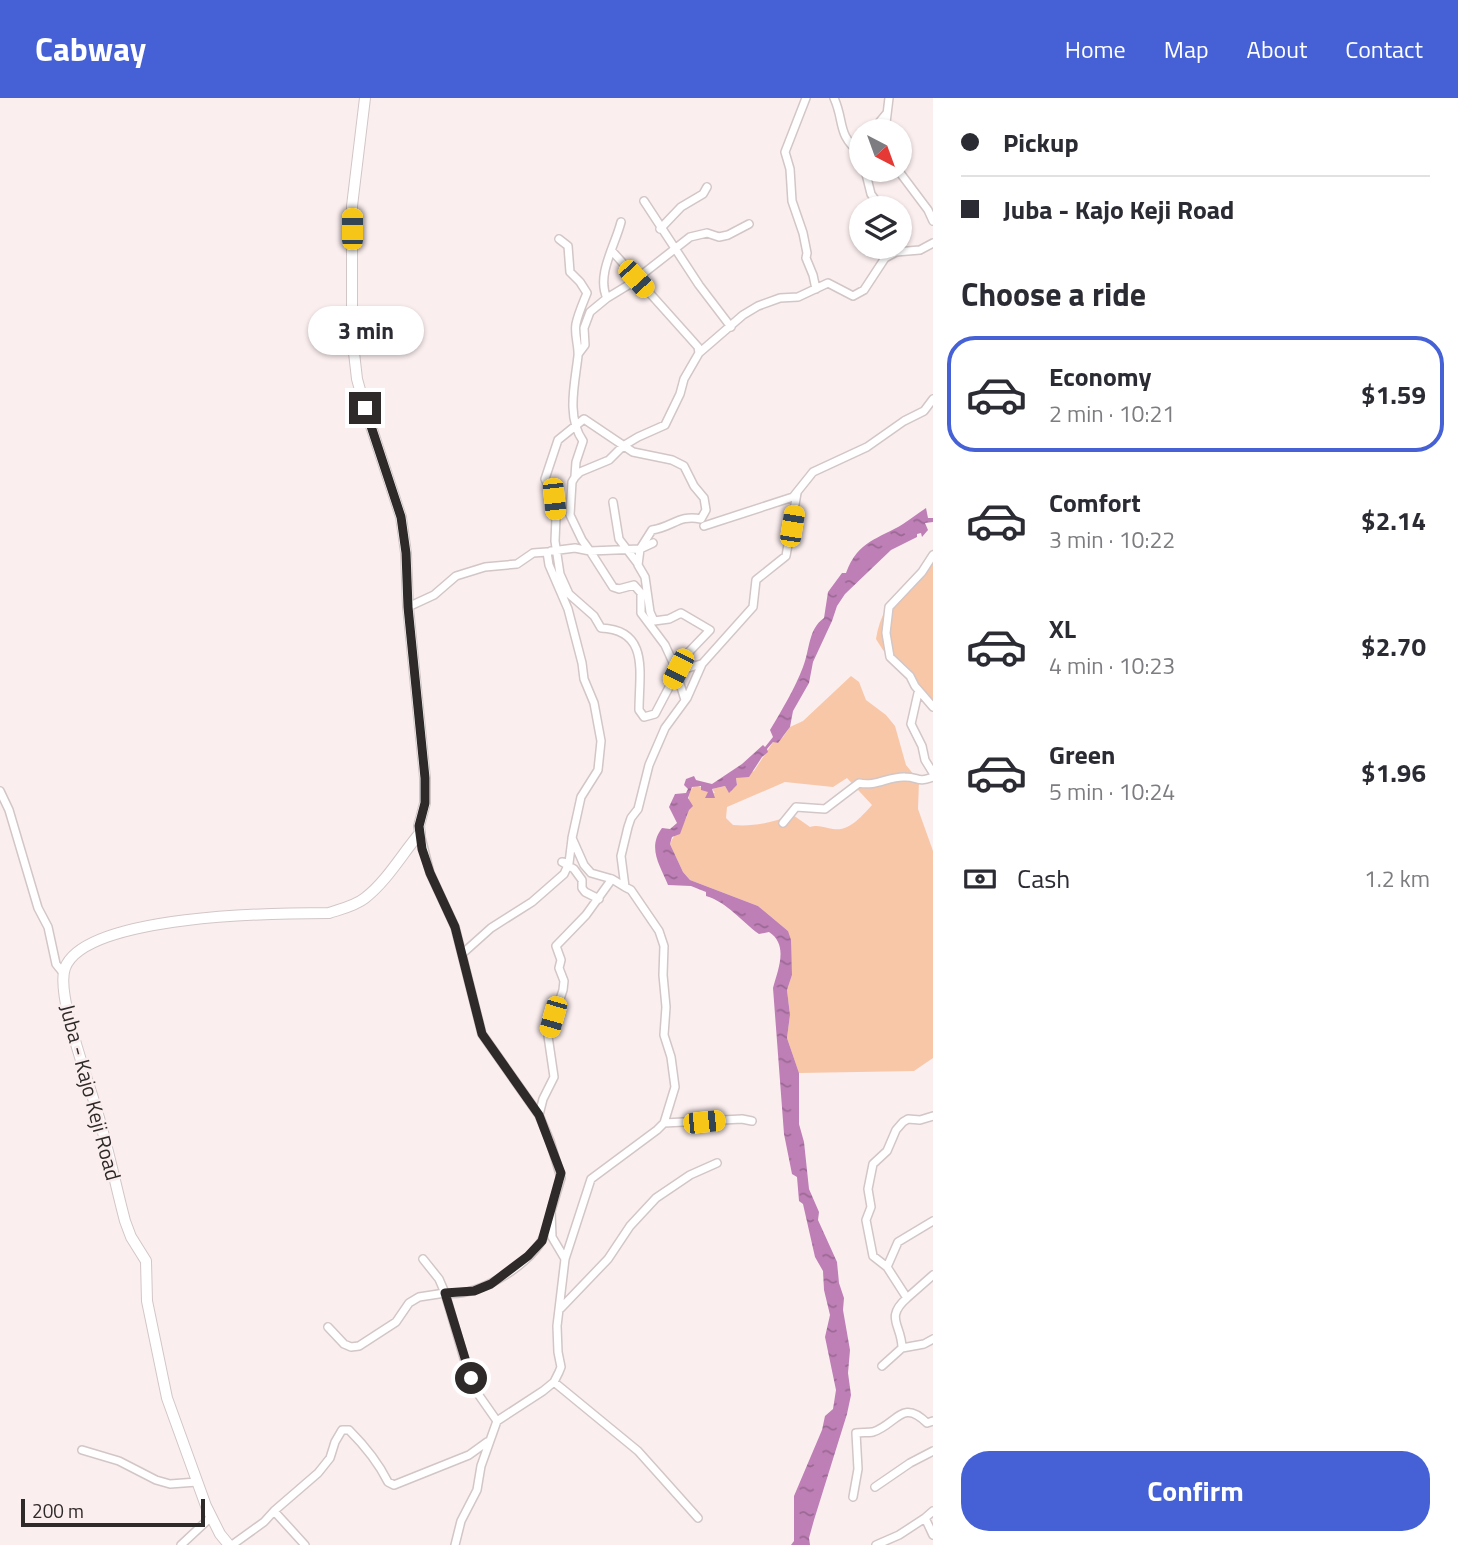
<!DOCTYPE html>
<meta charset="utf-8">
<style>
:root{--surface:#fff;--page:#f7f7f7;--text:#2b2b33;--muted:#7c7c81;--line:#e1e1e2;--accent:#4561d5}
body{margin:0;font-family:"Titillium Web",sans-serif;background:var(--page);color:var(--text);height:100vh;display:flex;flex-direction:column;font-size:26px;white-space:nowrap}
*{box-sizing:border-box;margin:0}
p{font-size:23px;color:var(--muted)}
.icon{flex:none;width:38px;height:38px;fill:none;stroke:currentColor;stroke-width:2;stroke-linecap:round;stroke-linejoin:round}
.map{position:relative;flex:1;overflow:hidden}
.drawer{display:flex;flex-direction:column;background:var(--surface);width:525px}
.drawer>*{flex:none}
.hud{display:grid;align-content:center;height:154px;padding:0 28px;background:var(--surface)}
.needle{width:46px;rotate:139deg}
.controls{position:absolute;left:849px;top:21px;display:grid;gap:14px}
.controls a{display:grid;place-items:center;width:63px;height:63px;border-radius:50%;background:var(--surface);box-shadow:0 2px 5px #0004;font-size:35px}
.scale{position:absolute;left:21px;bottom:18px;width:184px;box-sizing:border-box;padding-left:7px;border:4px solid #2f2a2a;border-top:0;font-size:19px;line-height:24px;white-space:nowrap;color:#2f2a2a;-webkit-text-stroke:5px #fbeeef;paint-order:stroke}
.end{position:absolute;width:32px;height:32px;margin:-16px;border:9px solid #2f2a2a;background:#fff;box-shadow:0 0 0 4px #fff}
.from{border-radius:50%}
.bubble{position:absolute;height:49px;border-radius:24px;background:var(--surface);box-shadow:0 2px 5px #0004;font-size:23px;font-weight:700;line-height:49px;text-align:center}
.car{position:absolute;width:21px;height:42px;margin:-21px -10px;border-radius:9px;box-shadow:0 0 5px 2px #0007;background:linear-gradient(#f5c518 24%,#345 0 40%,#f5c518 0 76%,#345 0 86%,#f5c518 0)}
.hud b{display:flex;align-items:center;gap:24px;height:66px;font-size:26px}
.hud b+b{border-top:2px solid var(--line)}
.hud i{width:18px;height:18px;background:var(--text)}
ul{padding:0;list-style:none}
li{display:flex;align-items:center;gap:21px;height:116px;margin:0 14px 10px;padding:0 14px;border:4px solid transparent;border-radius:28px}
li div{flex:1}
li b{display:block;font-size:26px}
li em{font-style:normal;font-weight:700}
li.active{border-color:var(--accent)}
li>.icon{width:63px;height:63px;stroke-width:1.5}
h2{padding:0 28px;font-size:32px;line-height:84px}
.pay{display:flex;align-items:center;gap:18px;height:77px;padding:0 28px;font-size:26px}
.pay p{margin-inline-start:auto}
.primary-button{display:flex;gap:14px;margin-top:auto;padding:14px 28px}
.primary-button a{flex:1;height:80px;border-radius:28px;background:var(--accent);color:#fff;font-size:28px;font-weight:700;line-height:80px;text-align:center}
header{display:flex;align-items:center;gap:42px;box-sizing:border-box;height:98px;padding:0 35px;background:var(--accent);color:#fff}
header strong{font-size:33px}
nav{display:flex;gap:38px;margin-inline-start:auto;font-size:24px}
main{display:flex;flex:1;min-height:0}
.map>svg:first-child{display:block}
.grass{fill:#f7c7a8;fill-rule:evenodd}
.water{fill:url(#water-ripples)}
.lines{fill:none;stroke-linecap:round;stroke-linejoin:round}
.street-casing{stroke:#d2c6c7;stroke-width:10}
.secondary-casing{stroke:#d2c6c7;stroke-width:12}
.street{stroke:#fff;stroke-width:7}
.secondary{stroke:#fff;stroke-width:10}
.route{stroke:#2f2a2a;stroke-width:9}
.labels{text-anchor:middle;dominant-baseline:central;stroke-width:5;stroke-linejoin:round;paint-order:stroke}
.street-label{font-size:21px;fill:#2f2a2a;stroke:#fbeeef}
</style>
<header>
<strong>Cabway</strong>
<nav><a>Home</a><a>Map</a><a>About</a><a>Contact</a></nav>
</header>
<main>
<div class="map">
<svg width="933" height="1447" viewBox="0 0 933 1447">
<defs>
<pattern id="water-ripples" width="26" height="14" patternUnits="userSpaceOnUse" patternTransform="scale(1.75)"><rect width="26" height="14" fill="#be7fb6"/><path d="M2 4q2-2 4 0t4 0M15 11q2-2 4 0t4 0" fill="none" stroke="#9b6894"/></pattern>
</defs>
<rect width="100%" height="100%" fill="#fbeeef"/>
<path class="grass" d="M 933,451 L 933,614 C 917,587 891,568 876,541 C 884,493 913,489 933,451 Z
M 851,578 L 859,584 L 866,602 L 886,617 L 895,628 L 906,667 L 919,683 L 918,711 L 933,753 L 933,960 L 914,973 L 799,975 L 787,940 L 790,917 L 787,892 L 792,877 L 788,833 L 758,808 L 690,782 L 683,774 L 670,746 C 674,735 685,727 688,715 C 690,703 686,695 695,687 C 703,689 707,694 715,695 L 712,691 L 725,688 L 729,694 L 737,687 L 736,680 L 754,673 L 773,644 L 783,639 L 790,629 L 803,623 ZM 847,680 L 872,707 C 862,718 849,734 833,731 C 825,730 819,726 810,729 L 793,717 C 773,724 754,729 733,727 L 726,720 L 727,709 L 785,684 L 833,689 Z"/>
<path class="water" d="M 926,410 L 928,420 L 933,420 L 933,424 L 925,425 L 928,432 L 922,439 L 921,435 L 917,436 L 917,439 L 891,452 L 845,496 L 837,508 L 832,523 L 813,564 L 809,585 L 793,613 L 790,629 L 778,645 L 773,644 L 767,651 L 768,654 L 762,659 L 749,679 L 736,680 L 737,687 L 729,695 L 725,688 L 712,691 L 715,700 L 705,700 L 708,694 L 701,692 L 701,688 L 692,689 L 688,700 L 693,708 L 689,712 L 680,736 L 672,739 L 670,746 L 683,774 L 690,782 L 758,808 L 788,833 L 791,842 L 792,877 L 787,892 L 790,917 L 787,940 L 799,975 L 799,1026 L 804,1044 L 809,1091 L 819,1114 L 818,1122 L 837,1164 L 839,1185 L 844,1200 L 843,1212 L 850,1252 L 848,1275 L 851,1297 L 847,1316 L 814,1422 L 809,1440 L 810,1447 L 791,1447 L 794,1443 L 794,1398 L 822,1332 L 825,1318 L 833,1311 L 836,1292 L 825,1239 L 830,1217 L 824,1192 L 823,1173 L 815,1159 L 803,1106 L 799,1103 L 797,1079 L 792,1076 L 784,1036 L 773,890 C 778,871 789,847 769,834 L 759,836 C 742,824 727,804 706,798 L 706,794 L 691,788 L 668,787 C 660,767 647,750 662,730 L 670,731 L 677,725 L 669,709 L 675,696 L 686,695 L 688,691 L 684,687 L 686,681 L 694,678 L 696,682 L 712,686 L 742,666 L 763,647 L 765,649 L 773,639 L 770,632 C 782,612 795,590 803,569 C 810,552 808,531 824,520 L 828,494 L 842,475 L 846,475 C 858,442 879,441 903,426 C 911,421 918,415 926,410 Z"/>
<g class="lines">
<defs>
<path id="street" d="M 806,0 L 785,54 L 790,71 L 792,103 L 803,135 L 807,155 L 806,160 L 813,177 L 816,191
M 834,0 C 845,24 836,36 861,56
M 872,33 L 887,15
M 885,33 L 889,0
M 865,72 L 871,96 L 881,110
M 898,72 L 928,112 L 933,123
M 644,103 L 699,187 L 731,229
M 660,131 L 681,109 L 703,96 L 707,89
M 559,141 L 568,148 L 570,174 L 580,184 L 587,195 C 583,205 578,216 576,226 C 574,237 579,248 578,258 C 575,285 566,319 583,343 L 576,364 L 575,378
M 612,153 L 690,240 L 698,249 L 699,255
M 607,200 C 596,177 615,148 621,124
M 579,255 L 585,247 L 584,230 L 590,214 L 607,200 L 630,186 L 690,139 L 707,135 L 719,139 L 728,137 L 749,126
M 584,321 L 633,354 L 672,362 L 684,368 L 694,388 L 704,400 L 706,412 L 701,421 C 679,416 673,429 652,432 L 640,451 L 638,467 L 645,479 L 650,514 L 654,523 L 669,521 L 681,515 L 710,532 L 686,557 L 655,616 L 644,619 L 639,612 C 639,575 650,532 601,530 L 594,518 L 569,496 L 560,476 L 555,443 L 556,420 L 554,401 L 545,381 L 558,342 Z
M 613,404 L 619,441 L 638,466
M 704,428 L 793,399 L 813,374 L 867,349 L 904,323 L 924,313 L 933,301
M 653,445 L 640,451 L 590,453 L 582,442 L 570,417 L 572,384 L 575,379 L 580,374 L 609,362 L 623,348 L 638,339 L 665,327 L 680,296 L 684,281 L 699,255 L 743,217 L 758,208 L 780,200 L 798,199 L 828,185 L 853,198 L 864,192 L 885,160 L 896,154 L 920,152 L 933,145
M 551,453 L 575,450 L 590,453 L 613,489 L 619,491 L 634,487 L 641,495 L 641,515 L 665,547 L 675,569 L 688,570 L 701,566
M 933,457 L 922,474 L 889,509 L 886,535 L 890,559 L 910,578 L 915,588 L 933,609
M 408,509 L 434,497 L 456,478 L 485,469 L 517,466 L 533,455 L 547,454 L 549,467 L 568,511 L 582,565 L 584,581 L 594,605 L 601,643 L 598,672 L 581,699 L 572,740 L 584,767 L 591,775 L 612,781 L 625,789
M 676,573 L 685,602
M 918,595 L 911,626 L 922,648 L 925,662 L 933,675
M 0,693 L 9,712 L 38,810 L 48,829 L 56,866 L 64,876
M 783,725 L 796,709 L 825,711 L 859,685 C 876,689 889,678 905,679 C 919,679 917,685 933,679
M 420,735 L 430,775 L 455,829 L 482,936 L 539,1017 L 550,1043 L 561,1080 L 551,1113 L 552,1139 L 565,1161
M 569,765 L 562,764 L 574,771 L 582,782 L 582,790 L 585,794 L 599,801
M 462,856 L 491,830 L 532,804 L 564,776 L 569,765 L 572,741
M 539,1017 L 543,1001 L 554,979 L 548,938 L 563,892 L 564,883 L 559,870 L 561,862 L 556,848 L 586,817 L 612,781
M 664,1025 L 675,989 L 671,959 L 664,937 L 666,909 L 663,877 L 664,848 L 659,833 L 631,792 L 625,789 L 621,758 L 628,729 L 631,720 L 638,711 L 649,667 L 665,630 L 687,600 L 702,566 L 753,509 L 756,482 L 786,458 L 797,395
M 887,1169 L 873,1158 L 866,1122 L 871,1109 L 868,1091 L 873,1066 L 887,1053 L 896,1032 L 903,1024 L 908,1021 L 920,1022 L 933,1018
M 907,1200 L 933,1177
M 561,1210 L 608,1161 L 630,1128 L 656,1100 L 690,1077 L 717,1065
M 328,1229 L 344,1246 L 351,1249 L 359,1248 L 396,1224 L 409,1205 L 419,1199 L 445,1195 L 439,1181 L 423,1161
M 902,1250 L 924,1246 L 933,1241
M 882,1268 L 902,1250 C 902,1227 884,1220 907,1200 L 887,1169 L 898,1144 L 933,1123
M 554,1284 L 638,1353 L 698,1420
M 497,1323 L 476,1293 L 468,1274 L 445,1195 C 476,1200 527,1169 542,1142 C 546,1135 548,1128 549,1121
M 82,1352 L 119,1363 L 156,1382 L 170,1386 L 197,1384
M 875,1389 L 910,1365 L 933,1353
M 853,1399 L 858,1371 L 856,1335 C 861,1334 868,1335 873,1334 C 897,1326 902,1300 927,1325 L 933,1323
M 274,1413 L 305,1447
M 933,1413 L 925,1420 L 933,1437
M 181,1447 L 211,1419
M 232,1447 L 264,1424 L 274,1413 L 318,1375 L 330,1360 L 335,1344 L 342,1332 L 349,1332 C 365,1348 378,1364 388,1384 L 394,1387 L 469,1357 L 487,1344
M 455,1447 L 461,1423 L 477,1392 L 481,1368 L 497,1323 L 543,1293 L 554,1284 L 559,1274 L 561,1269 L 558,1254 L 557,1228 L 565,1161 L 591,1081 L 657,1032 L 664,1025 L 742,1021 L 752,1023
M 876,1447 L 899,1437 L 925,1420"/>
<path id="secondary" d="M 229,1447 L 220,1436 L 206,1408 L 167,1300 L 147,1203 L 146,1163 L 131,1139 L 125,1123 C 116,1089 109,1054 99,1020 C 91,989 55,897 65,870 C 85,816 278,815 329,815 C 341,811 355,808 365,800 C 387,783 402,756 420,735 L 419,728 L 425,705 L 425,680 L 408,509 L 406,455 L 401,419 L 365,310 L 357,281 L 352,237 L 352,108 L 365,0"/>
</defs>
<use href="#street" class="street-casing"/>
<use href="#secondary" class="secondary-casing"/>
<use href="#street" class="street"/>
<use href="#secondary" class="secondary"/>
</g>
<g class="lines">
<path class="route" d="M 365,310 L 401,419 L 406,455 L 408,509 L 425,680 L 425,705 L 419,728 L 422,751 L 430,775 L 455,829 L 482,936 L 539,1017 L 561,1075 L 542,1143 L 528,1158 L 491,1186 L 474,1193 L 445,1195 L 471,1280"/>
</g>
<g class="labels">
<g class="street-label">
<text transform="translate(91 994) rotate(75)">Juba - Kajo Keji Road</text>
</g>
</g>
</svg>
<div class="controls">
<a><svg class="needle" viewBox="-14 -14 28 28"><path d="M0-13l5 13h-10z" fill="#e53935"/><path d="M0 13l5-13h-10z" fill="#7c7c81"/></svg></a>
<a><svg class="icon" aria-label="layers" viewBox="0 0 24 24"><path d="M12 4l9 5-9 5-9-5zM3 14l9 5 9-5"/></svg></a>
</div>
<div class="scale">200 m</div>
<i class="end from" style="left:471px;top:1280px"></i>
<i class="end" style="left:365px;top:310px"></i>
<div class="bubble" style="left:308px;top:208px;width:116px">3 min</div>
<i class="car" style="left:352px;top:131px;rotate:0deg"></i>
<i class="car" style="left:636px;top:181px;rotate:138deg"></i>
<i class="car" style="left:554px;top:401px;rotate:174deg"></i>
<i class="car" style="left:792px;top:428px;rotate:9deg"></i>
<i class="car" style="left:678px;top:571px;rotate:207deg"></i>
<i class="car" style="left:553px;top:919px;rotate:196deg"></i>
<i class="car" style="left:704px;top:1024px;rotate:84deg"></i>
</div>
<section class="drawer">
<div class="hud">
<b><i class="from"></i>Pickup</b>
<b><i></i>Juba - Kajo Keji Road</b>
</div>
<h2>Choose a ride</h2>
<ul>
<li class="active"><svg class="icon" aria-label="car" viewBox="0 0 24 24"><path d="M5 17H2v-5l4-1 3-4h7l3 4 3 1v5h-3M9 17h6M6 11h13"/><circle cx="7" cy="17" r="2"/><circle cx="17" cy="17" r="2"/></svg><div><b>Economy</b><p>2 min · 10:21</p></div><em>$1.59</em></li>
<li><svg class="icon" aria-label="car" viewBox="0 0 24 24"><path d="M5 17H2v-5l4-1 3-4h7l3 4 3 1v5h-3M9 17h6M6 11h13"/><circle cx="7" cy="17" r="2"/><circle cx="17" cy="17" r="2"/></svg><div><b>Comfort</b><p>3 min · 10:22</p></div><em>$2.14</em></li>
<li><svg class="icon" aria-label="car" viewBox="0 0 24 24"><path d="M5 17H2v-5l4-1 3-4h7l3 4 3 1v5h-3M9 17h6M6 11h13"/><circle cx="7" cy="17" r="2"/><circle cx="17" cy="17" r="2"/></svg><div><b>XL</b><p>4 min · 10:23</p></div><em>$2.70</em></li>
<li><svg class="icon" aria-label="car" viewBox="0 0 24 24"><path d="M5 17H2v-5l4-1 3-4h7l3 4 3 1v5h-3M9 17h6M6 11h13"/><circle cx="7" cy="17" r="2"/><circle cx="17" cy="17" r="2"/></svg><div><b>Green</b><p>5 min · 10:24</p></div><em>$1.96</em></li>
</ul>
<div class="pay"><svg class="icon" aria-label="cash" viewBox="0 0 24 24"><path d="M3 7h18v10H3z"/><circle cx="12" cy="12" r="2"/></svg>Cash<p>1.2 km</p></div>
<div class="primary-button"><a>Confirm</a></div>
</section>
</main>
